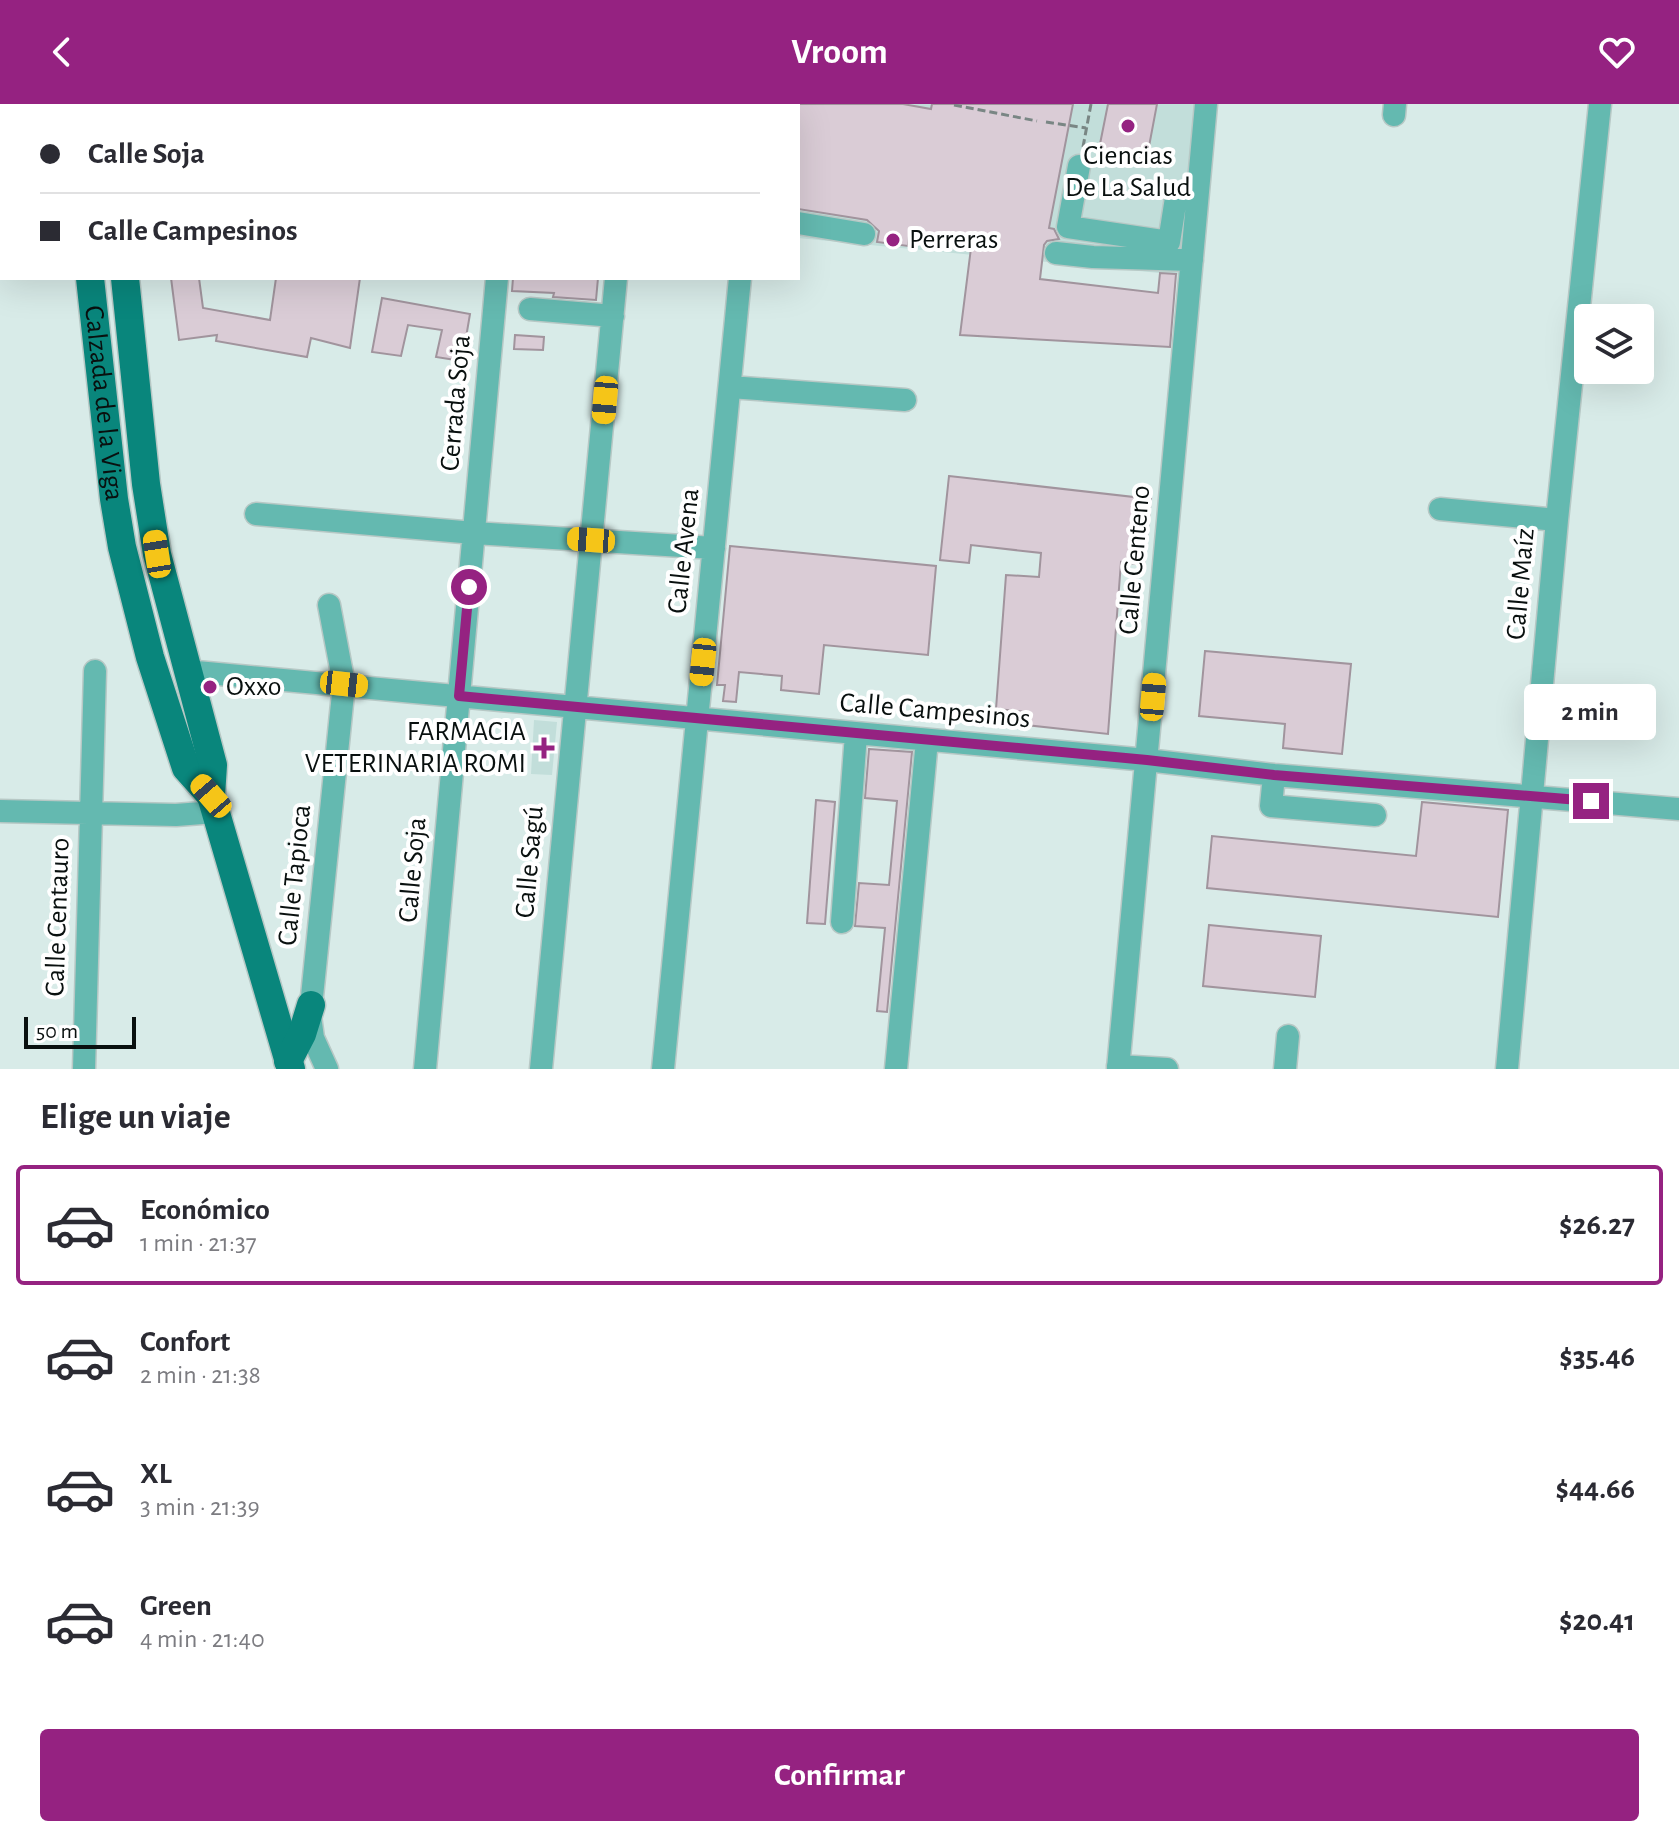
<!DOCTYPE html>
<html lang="es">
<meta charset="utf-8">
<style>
:root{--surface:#fff;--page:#f7f7f7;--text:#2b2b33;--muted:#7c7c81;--line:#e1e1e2;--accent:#952281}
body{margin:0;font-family:"Alegreya Sans",sans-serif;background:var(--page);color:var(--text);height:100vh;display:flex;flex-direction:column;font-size:30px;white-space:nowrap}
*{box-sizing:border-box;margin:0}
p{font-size:26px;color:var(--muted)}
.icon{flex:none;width:44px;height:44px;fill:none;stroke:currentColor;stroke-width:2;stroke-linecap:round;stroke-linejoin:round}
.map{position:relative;height:965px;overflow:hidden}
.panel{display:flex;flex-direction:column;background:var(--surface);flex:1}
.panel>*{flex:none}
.banner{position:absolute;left:0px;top:0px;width:800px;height:176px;box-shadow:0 8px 32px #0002;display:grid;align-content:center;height:176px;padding:0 40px;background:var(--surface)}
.controls{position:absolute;left:1574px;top:200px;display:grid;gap:16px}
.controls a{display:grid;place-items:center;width:80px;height:80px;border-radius:8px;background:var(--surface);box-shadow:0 8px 32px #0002;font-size:40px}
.scale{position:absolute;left:24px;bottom:20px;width:112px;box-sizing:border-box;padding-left:8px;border:4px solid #09100f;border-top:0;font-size:22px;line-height:28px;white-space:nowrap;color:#09100f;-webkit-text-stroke:6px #fff;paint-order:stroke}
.end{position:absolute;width:36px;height:36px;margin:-18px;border:10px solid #952281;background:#fff;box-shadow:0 0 0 4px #fff}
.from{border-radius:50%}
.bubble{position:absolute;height:56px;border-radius:8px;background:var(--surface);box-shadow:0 8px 32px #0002;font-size:26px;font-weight:700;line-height:56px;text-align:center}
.car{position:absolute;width:24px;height:48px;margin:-24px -12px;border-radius:10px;box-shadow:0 0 6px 2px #0007;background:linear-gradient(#f5c518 24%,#345 0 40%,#f5c518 0 76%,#345 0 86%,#f5c518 0)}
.banner b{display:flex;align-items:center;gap:28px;height:76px;font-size:30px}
.banner b+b{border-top:2px solid var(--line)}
.banner i{width:20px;height:20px;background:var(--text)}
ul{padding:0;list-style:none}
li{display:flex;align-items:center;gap:24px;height:120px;margin:0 16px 12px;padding:0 24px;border:4px solid transparent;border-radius:8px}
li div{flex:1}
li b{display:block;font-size:30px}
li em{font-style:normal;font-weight:700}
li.active{border-color:var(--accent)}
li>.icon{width:72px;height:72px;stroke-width:1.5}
h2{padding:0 40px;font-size:36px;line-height:96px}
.action{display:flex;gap:16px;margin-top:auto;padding:16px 40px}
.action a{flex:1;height:92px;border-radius:8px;background:var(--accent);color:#fff;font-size:32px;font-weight:700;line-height:92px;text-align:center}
header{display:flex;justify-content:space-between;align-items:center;height:104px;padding:0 40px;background:var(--accent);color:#fff;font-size:36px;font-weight:700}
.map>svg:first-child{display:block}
.built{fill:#c2deda}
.building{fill:#daccd6;stroke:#a1949d;stroke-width:2}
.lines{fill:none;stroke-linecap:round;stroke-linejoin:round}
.minor-casing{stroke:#b7c8c5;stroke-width:25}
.major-casing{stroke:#b7c8c5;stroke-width:31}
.path{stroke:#798684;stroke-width:3;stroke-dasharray:8 4;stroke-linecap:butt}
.minor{stroke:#64b9b0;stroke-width:22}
.major{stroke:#09867c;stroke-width:28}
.route{stroke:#952281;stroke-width:10}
.poi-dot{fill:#952281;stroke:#fff;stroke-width:3}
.labels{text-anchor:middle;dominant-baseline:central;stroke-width:8;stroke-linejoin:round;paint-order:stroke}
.poi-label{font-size:28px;fill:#09100f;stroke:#fff;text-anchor:start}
.street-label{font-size:28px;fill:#09100f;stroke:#fff}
</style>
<header><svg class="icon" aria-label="back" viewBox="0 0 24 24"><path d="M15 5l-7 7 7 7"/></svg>Vroom<svg class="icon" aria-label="heart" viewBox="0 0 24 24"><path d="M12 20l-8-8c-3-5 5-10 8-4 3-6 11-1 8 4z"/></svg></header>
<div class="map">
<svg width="1679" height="965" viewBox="0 0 1679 965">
<rect width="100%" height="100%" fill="#d8ebe8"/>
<path class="built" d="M 782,0 L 1197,0 L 1180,171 L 798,134 L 798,2 L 781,2 Z
M 534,616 L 557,618 L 552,671 L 531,670 Z"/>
<path class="building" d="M 798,0 L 903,0 L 931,5 L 932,0 L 1073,0 L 1049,124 L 1054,125 L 1059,135 L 1047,137 L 1044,141 L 1040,175 L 1158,189 L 1160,169 L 1176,170 L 1170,243 L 960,231 L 971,144 L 909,132 L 908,142 L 877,138 L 879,127 L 867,116 L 798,105 Z
M 1108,0 L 1157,0 L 1147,53 L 1099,45 Z
M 171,174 L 199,174 L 203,204 L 270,216 L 276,174 L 360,174 L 350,244 L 311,234 L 307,253 L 216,237 L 217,231 L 179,236 Z
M 513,174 L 598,174 L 596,196 L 553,193 L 554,189 L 512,187 Z
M 382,194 L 470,210 L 462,257 L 436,253 L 442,226 L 408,221 L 401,252 L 372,248 Z
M 515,231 L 544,233 L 543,246 L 514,245 Z
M 949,372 L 1151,395 L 1144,461 L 1121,458 L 1108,630 L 1026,621 L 1027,608 L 996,605 L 1006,471 L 1039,473 L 1041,449 L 971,441 L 969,459 L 940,456 Z
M 730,442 L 936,462 L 928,551 L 824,541 L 819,590 L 781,586 L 782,572 L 739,568 L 736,598 L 723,597 L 725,581 L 717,581 Z
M 1205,547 L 1351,560 L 1342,650 L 1283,644 L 1285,620 L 1199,612 Z
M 869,645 L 912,648 L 887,908 L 877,907 L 885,824 L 855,822 L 859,779 L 889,781 L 897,697 L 865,694 Z
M 816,696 L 835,698 L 825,820 L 807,819 Z
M 1422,698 L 1508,706 L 1498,813 L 1207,784 L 1212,732 L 1416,752 Z
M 1209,821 L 1321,832 L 1315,893 L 1203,882 Z"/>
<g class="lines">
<defs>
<path id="minor" d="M 629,2 L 629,0
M 769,2 L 770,0
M 1394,11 L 1395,0
M 1079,62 L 1068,123 L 1169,138 L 1176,94 L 1197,95
M 0,117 L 2,116
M 798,119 L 864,130
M 1056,149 L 1093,153 L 1192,156
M 530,205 L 613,212
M 730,283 L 905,296
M 1440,405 L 1557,416
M 256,410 L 474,429 L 714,444
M 186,567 L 1147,656 L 1274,671 L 1679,705
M 1274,671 L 1271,702 L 1375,711
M 0,707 L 176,711 L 215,708
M 842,818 L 856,630
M 1118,962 L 1167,965
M 84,965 L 95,567
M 327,965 L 313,934 L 310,912 L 344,580 L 329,501
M 425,965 L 497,174
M 541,965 L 616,174
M 663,965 L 740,174
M 896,965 L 927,636
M 1118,965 L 1206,0
M 1285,965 L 1288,932
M 1507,965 L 1557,416 L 1600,0"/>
<g id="major">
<path d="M 71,0 L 71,2"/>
<path d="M 106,0 L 106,2"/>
<path id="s1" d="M 90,174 L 114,395 L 122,443 L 150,553 L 186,664 L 211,692"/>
<path d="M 125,174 L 146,380 L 157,450 L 213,661 L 211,692 L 291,965"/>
<path d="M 288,957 L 302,930 L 311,901"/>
</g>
</defs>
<use href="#minor" class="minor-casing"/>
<use href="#major" class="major-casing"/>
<path class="path" d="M 954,1 L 1037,17
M 1046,18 L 1086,24
M 1083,43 L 1091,0"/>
<use href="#minor" class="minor"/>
<use href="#major" class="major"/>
</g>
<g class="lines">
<path class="route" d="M 469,483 L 459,592 L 1147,656 L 1274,671 L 1591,697"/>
</g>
<g class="poi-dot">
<circle cx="1128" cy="22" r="8"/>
<circle cx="893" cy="136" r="8"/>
<circle cx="210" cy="583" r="8"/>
<path d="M540 632h8v8h8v8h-8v8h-8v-8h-8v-8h8z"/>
</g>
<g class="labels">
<g class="poi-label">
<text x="1128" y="52" text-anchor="middle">Ciencias<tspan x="1128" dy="32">De La Salud</tspan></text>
<text x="909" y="136">Perreras</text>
<text x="226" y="583">Oxxo</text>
<text x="526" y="628" text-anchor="end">FARMACIA<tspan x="526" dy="32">VETERINARIA ROMI</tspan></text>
</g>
<g class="street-label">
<text stroke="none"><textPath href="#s1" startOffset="126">Calzada de la Viga</textPath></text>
<text transform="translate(456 299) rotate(-85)">Cerrada Soja</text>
<text transform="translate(684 447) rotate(-84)">Calle Avena</text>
<text transform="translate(1135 456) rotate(-85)">Calle Centeno</text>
<text transform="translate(1521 480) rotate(-85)">Calle Maíz</text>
<text transform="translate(935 607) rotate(5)">Calle Campesinos</text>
<text transform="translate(530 758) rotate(-85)">Calle Sagú</text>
<text transform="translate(413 766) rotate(-85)">Calle Soja</text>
<text transform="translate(295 771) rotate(-84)">Calle Tapioca</text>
<text transform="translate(58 813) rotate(-88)">Calle Centauro</text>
</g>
</g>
</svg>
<div class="controls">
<a><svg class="icon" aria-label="layers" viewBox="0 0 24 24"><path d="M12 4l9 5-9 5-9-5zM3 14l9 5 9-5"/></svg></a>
</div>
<div class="scale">50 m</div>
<i class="end from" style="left:469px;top:483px"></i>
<i class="end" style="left:1591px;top:697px"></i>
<div class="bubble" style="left:1524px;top:580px;width:132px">2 min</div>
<i class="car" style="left:605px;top:296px;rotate:185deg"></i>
<i class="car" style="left:591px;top:436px;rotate:274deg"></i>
<i class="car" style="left:157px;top:450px;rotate:351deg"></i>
<i class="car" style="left:703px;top:558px;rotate:186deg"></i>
<i class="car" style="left:344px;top:580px;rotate:96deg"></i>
<i class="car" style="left:1153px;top:593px;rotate:5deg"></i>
<i class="car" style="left:211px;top:692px;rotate:319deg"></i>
<div class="banner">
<b><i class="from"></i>Calle Soja</b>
<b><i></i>Calle Campesinos</b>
</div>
</div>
<section class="panel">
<h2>Elige un viaje</h2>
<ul>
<li class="active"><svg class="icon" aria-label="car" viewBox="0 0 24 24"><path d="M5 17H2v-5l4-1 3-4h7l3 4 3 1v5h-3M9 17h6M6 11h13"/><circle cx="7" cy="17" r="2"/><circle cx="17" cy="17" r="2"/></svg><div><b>Económico</b><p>1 min · 21:37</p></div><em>$26.27</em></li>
<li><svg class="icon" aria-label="car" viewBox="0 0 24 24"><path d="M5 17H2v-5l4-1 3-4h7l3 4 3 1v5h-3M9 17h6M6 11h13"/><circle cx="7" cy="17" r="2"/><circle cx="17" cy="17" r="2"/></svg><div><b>Confort</b><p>2 min · 21:38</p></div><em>$35.46</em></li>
<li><svg class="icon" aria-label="car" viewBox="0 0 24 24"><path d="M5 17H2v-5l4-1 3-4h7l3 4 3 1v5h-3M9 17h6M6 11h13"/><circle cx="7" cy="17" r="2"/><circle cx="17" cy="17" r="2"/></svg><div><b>XL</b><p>3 min · 21:39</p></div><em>$44.66</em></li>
<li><svg class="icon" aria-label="car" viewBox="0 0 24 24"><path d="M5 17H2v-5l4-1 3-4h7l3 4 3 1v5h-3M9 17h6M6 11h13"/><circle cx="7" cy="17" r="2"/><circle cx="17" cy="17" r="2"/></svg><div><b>Green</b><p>4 min · 21:40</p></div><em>$20.41</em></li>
</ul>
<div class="action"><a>Confirmar</a></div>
</section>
